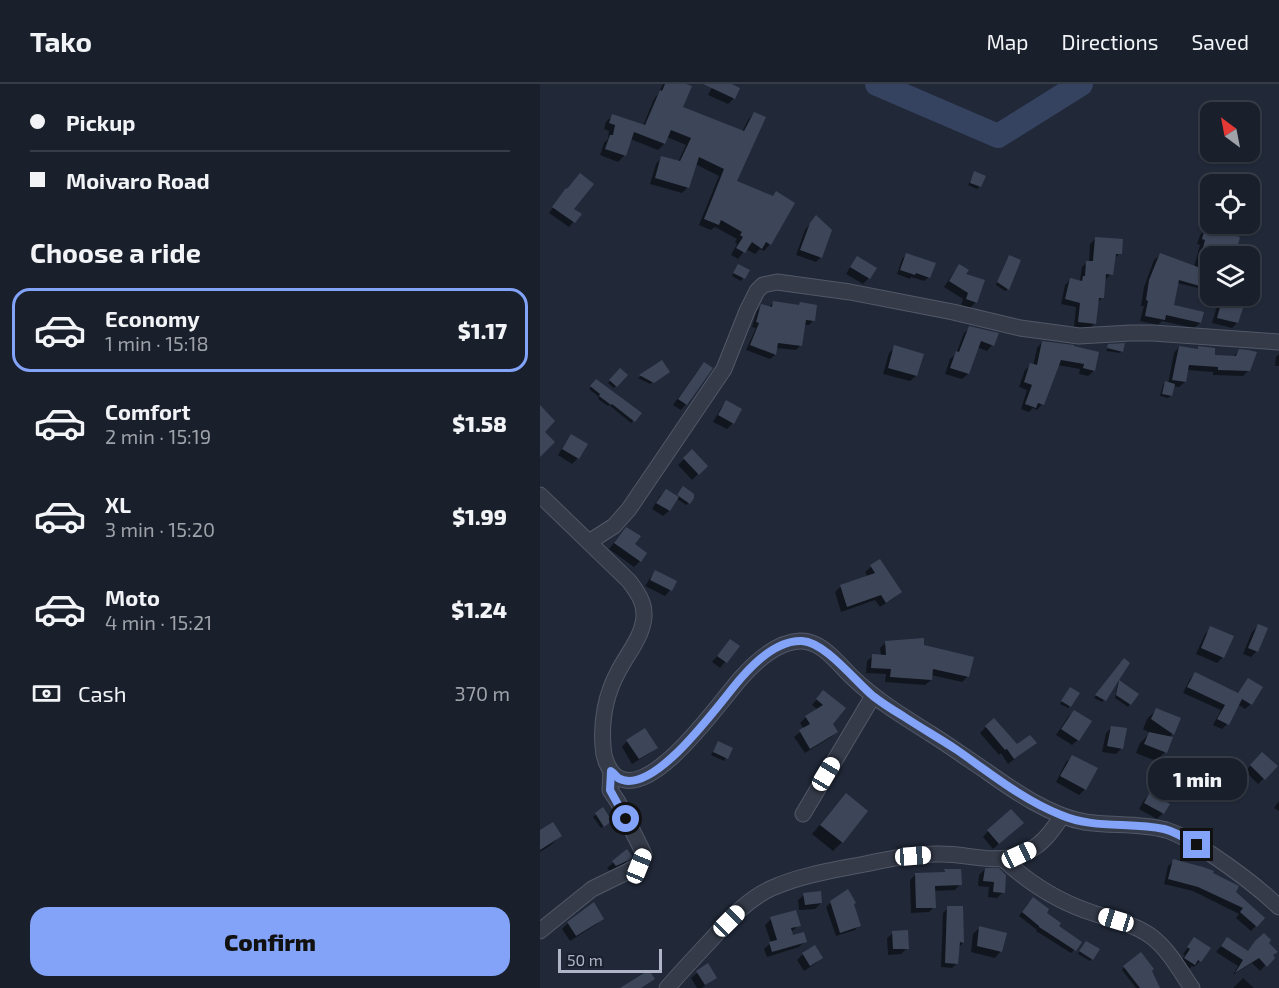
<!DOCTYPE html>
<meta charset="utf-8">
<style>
:root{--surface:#191f2b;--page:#262c37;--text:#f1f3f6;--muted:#9fa2a9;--line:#373d47;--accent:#82a3f8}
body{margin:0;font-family:"Exo 2",sans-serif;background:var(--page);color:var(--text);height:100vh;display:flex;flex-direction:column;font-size:22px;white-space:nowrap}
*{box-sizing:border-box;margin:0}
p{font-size:20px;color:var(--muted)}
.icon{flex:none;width:33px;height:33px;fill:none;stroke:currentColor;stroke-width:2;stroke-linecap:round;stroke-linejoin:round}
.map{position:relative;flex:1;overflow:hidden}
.drawer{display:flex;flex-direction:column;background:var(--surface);width:540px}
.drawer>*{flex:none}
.hud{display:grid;align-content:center;height:132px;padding:0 30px;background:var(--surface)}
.needle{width:39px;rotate:328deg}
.controls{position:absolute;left:660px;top:18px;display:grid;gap:12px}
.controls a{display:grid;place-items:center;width:60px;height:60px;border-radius:12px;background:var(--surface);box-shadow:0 2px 4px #0004,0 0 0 2px var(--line);font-size:30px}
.scale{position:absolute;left:18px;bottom:15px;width:104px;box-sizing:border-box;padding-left:6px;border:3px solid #afb5c6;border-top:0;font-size:16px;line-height:21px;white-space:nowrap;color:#afb5c6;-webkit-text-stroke:4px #1a202e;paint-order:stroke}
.end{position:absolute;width:27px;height:27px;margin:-14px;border:8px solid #82a3f8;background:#111;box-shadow:0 0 0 3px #111}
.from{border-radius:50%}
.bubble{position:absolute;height:42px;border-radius:18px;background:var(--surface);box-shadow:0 2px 4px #0004,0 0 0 2px var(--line);font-size:20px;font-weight:800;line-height:42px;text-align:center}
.car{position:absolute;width:18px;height:36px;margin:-18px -9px;border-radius:8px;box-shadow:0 0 4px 2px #0007;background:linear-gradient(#fff 24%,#345 0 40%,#fff 0 76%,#345 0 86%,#fff 0)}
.hud b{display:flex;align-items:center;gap:21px;height:57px;font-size:22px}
.hud b+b{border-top:2px solid var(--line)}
.hud i{width:15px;height:15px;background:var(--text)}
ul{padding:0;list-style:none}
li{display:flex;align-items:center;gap:18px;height:84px;margin:0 12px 9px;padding:0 18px;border:3px solid transparent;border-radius:18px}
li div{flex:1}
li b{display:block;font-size:22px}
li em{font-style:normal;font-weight:800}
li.active{border-color:var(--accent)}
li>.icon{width:54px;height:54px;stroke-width:1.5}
h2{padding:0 30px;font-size:27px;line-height:72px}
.pay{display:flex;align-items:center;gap:15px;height:66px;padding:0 30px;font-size:22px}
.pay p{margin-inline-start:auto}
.primary-button{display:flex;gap:12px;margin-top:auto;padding:12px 30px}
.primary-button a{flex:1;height:69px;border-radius:18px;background:var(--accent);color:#111;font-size:24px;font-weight:800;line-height:69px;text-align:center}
header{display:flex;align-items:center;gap:36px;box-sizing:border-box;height:84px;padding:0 30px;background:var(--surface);border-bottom:2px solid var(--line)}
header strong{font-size:28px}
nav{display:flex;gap:33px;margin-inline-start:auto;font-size:21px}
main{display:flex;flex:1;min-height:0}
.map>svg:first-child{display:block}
.shadow{fill:#0007}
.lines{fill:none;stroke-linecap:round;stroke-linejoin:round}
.river{stroke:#354260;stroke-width:24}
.building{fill:#3d4659}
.minor-casing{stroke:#525867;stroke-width:17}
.minor{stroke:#353b49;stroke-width:15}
.route{stroke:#82a3f8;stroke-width:8}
</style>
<header>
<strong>Tako</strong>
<nav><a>Map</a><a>Directions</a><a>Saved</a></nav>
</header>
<main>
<section class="drawer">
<div class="hud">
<b><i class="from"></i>Pickup</b>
<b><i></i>Moivaro Road</b>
</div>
<h2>Choose a ride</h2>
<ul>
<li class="active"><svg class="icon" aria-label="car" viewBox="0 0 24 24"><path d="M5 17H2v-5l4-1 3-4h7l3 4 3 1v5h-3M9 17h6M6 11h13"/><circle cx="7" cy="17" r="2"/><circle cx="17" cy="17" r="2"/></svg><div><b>Economy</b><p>1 min · 15:18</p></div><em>$1.17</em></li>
<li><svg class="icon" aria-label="car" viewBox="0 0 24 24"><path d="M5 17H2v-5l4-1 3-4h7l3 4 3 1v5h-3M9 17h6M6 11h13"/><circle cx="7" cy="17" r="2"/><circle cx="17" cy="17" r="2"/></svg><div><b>Comfort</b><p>2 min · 15:19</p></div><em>$1.58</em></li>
<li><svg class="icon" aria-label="car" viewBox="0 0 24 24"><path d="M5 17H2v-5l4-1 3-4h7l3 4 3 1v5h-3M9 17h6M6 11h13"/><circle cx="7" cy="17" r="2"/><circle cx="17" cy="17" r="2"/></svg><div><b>XL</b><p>3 min · 15:20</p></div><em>$1.99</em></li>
<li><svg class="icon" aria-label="car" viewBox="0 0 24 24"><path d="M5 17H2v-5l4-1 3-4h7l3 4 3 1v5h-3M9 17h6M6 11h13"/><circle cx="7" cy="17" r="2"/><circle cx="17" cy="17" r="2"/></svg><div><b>Moto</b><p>4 min · 15:21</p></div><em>$1.24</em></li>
</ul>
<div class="pay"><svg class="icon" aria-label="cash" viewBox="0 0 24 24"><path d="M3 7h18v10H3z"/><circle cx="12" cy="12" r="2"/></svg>Cash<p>370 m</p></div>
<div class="primary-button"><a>Confirm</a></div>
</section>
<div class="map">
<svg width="739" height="904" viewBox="0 0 739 904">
<rect width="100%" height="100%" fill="#212939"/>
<path class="shadow" d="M 123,0 L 142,0 L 141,24 L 202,48 L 208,36 L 214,29 L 195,97 L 232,113 L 253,120 L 230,160 L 224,167 L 220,165 L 215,170 L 206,165 L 198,175 L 191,171 L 197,160 L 195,158 L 197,155 L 175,143 L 171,146 L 159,141 L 179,92 L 155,80 L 148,103 L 142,109 L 110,100 L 116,80 L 122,73 L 138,78 L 146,61 L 127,53 L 124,60 L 118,66 L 90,55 L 84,72 L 78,78 L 60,71 L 64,59 L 68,55 L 69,47 L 64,45 L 66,38 L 72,32 L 103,42 L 114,15 L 118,10 Z
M 174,0 L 189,0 L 194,14 L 188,20 L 168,11 Z
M 435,89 L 440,102 L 437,105 L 428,101 Z
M 26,106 L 32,125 L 40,130 L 29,143 L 9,129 Z
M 276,133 L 281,173 L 276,178 L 256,171 L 265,146 Z
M 665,146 L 698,154 L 693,172 L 670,172 L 670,207 L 637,199 L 632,223 L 660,239 L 654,244 L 622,237 L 618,241 L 600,237 L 604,222 L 601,222 L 604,203 L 614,176 L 620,171 L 654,183 L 660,161 L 657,160 L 660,151 Z
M 555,155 L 580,169 L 575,174 L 571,190 L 566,195 L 564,195 L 562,214 L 557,219 L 554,240 L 549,245 L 534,243 L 536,223 L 521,220 L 525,201 L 530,196 L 539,198 L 540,196 L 542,183 L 547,178 L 549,179 L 550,160 Z
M 367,170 L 389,193 L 384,197 L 371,193 L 370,195 L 357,190 L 362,175 Z
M 469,173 L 468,205 L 465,207 L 456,201 L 467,175 Z
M 318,174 L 335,184 L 329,194 L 323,200 L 306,190 L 312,180 Z
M 419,182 L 436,218 L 430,224 L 421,221 L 423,215 L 404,203 L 414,188 Z
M 196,184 L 203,194 L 201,197 L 192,192 Z
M 680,212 L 705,212 L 697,239 L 692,244 L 672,239 Z
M 233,219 L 273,237 L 269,241 L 264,241 L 261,261 L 256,266 L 236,264 L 235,271 L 230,275 L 206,266 L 216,244 L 212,243 L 217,227 L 222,222 L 228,224 Z
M 430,244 L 452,261 L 447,267 L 437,263 L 428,290 L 422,295 L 405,290 L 410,275 L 416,270 L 424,249 Z
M 502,258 L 533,262 L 554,287 L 548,292 L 539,290 L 540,285 L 517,281 L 502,320 L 497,326 L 493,324 L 489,328 L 481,325 L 487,306 L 479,303 L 485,286 L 491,281 L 493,282 L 497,264 Z
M 569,262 L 582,267 L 580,269 L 566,267 Z
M 355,263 L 376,292 L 370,297 L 343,290 L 349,269 Z
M 639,263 L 656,266 L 659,264 L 673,272 L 694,272 L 700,266 L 709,286 L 703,292 L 673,291 L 673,288 L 647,286 L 645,298 L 639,303 L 633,302 L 631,312 L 628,314 L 620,312 L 623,301 L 625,299 L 628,300 L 634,269 Z
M 739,270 L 739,282 L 735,282 L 736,273 Z
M 121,278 L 125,290 L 110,300 L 98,294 Z
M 164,280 L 146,320 L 141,326 L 133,321 L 158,286 Z
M 80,286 L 85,291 L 74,304 L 68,299 Z
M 54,299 L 100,329 L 91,339 L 69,321 L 68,322 L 58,315 L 59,313 L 49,305 Z
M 186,318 L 193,339 L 187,345 L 173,338 L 181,324 Z
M 32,352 L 38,374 L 32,380 L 18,371 L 26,358 Z
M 152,367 L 166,382 L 152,396 L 138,381 Z
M 126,407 L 136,413 L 141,407 L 149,419 L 146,421 L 136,414 L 129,427 L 123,432 L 112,425 L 120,412 Z
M 81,450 L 93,461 L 100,477 L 94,483 L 69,465 Z
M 331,483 L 360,508 L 354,514 L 340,523 L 335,516 L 301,528 L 295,508 L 300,503 L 328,493 L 325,488 Z
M 116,488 L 130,506 L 125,512 L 105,502 L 110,494 Z
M 718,542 L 726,545 L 717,567 L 711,573 L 703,570 L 712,548 Z
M 671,544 L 683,573 L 677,579 L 656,570 L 665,550 Z
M 190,557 L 198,562 L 180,584 L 172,578 Z
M 346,558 L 383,562 L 432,574 L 427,593 L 422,598 L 391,591 L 391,596 L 385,601 L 345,598 L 346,590 L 326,589 L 327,577 L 333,572 L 341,572 L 340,564 Z
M 581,578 L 564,616 L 562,618 L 554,614 Z
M 655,590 L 697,610 L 708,596 L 711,620 L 705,625 L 697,620 L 687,640 L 682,645 L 673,641 L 681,626 L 643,609 L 650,595 Z
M 578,597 L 597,610 L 588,623 L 575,614 Z
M 528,607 L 530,622 L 528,624 L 520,620 Z
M 283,608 L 292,640 L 296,648 L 291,653 L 265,669 L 254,653 L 264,645 L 260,639 L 266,633 L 278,626 L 272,621 Z
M 616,626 L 639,634 L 633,650 L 629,653 L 625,668 L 616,677 L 596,669 L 600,659 L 610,649 L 603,645 L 607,635 Z
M 534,628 L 538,656 L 532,661 L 516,651 L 528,633 Z
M 446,643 L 477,662 L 495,659 L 468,680 L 461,669 L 459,671 L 440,649 Z
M 572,643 L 582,664 L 576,670 L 562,668 L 566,649 Z
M 87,657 L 116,663 L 110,669 L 92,680 L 82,663 Z
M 178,659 L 191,665 L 184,677 L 171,671 Z
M 722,670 L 736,682 L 718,700 L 705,687 Z
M 532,673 L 545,705 L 539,711 L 516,698 L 526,678 Z
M 610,710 L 628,721 L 623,729 L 617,735 L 599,725 L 604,716 Z
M 306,711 L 302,758 L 293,767 L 272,750 L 297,720 Z
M 739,717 L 739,727 L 734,724 Z
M 63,725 L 68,739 L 61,744 L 53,733 Z
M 476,744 L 453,765 L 443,753 L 448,747 Z
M 0,748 L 20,752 L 11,761 L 0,768 Z
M 87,767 L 90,774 L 84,780 L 70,787 L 67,784 Z
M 634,777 L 694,809 L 723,834 L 711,847 L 696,834 L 699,830 L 653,807 L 624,800 L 628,782 Z
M 445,785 L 463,808 L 457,814 L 448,813 L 449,803 L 438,802 L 439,791 Z
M 405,787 L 420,800 L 415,806 L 394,807 L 394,823 L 389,828 L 371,829 L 370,796 L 376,790 L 403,789 Z
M 264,811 L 281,819 L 275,825 L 259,826 L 258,816 Z
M 291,818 L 312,820 L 319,841 L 315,846 L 296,852 L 286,823 Z
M 489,818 L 505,829 L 517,843 L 534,866 L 531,869 L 496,847 L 497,846 L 479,832 Z
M 408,824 L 421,824 L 423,859 L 418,864 L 417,879 L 412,884 L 401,883 L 403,829 Z
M 62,834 L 57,840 L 30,857 L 22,845 L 28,839 Z
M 231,835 L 259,841 L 251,848 L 252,853 L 265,857 L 259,863 L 227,873 L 224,865 L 231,859 L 225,841 Z
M 439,844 L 465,850 L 460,868 L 455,874 L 431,868 L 433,850 Z
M 353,849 L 367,864 L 361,870 L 348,871 L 347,854 Z
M 654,855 L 660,877 L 654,883 L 652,882 L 648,886 L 639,880 L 645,871 L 643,870 Z
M 687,855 L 707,868 L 716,858 L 726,859 L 733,873 L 720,887 L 712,879 L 693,891 L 698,882 L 676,868 Z
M 543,861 L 552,875 L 550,877 L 538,870 Z
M 263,870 L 281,874 L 276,879 L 264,887 L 257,876 Z
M 167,881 L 175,893 L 162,904 L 157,904 L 151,894 Z
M 584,883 L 610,887 L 618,904 L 596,904 L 582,886 Z
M 703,894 L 714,904 L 693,904 Z"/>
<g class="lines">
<path class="river" d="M 337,0 L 458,52 L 541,0"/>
</g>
<path class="building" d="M 125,0 L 146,0 L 152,2 L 143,23 L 204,47 L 214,28 L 226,33 L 197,97 L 233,112 L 236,107 L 255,119 L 231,161 L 226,158 L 222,165 L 212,158 L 205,169 L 196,164 L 203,153 L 200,151 L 202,148 L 181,136 L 179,141 L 164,135 L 184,85 L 159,73 L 149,104 L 115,94 L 121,72 L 140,77 L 151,54 L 131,46 L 125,60 L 94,48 L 86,72 L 65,65 L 70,51 L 73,51 L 75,41 L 69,39 L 72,30 L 105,41 L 120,6 L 122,7 Z
M 163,0 L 192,0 L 200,4 L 195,15 Z
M 434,87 L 446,92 L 441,103 L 430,99 Z
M 40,89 L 54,100 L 34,125 L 42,130 L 35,139 L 12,123 L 26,104 L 27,105 Z
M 276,131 L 292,146 L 282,174 L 260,166 L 270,139 Z
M 665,144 L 700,153 L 695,172 L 670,172 L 670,205 L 639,196 L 634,221 L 664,228 L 661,239 L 626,231 L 625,236 L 605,232 L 608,217 L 606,216 L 609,196 L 620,169 L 658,183 L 665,156 L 662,155 Z
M 555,153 L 583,155 L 582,170 L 576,170 L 573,191 L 566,190 L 564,214 L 559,214 L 556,240 L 538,238 L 540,219 L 525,215 L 530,194 L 542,197 L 543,192 L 545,192 L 546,177 L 553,177 Z
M 366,169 L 396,179 L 390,194 L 376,189 L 375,191 L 360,186 Z
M 469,171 L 481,176 L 469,206 L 457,198 Z
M 317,172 L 337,184 L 330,195 L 310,183 Z
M 198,180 L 210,186 L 205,195 L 193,189 Z
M 419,180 L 429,186 L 426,190 L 445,196 L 437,219 L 426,215 L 428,209 L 409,197 Z
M 683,212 L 707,212 L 698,239 L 677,234 Z
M 233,217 L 259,221 L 260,218 L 277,221 L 275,237 L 266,236 L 262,262 L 238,259 L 236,271 L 210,261 L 219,239 L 216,238 L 221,220 L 232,223 Z
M 429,242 L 459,249 L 454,262 L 441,257 L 429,290 L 410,284 L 416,267 L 419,268 Z
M 502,257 L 534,261 L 534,262 L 559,268 L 555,287 L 543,284 L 544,280 L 521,276 L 504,321 L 498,319 L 496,324 L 485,320 L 492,301 L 484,298 L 490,279 L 497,281 Z
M 585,259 L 583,268 L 567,264 L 568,260 Z
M 354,261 L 384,270 L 377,292 L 348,284 Z
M 639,262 L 658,265 L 658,262 L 675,264 L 675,271 L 696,272 L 699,265 L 708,266 L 717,268 L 710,287 L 678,286 L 678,283 L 649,281 L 646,298 L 632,296 Z
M 122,276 L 130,288 L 114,299 L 99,291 Z
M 164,278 L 173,284 L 147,321 L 138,315 Z
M 80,284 L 88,291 L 77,303 L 69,296 Z
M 56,295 L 102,329 L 95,338 L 72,320 L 71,321 L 59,312 L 60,310 L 50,302 Z
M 625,297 L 635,300 L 632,312 L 622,310 Z
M 186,316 L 202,325 L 194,340 L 178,331 Z
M 0,321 L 15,337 L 5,348 L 15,358 L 0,373 Z
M 31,350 L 48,360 L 39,375 L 22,365 Z
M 152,365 L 168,382 L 159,391 L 143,374 Z
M 143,402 L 154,410 L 154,414 L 150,420 L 137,411 Z
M 126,405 L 139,413 L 130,427 L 116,419 Z
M 86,443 L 101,452 L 95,460 L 107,469 L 101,478 L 74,459 Z
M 340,475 L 362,508 L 346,519 L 341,511 L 307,523 L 300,501 L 335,489 L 330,481 Z
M 115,486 L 137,497 L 132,507 L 110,496 Z
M 718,540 L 728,544 L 718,568 L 708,564 Z
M 670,542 L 694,552 L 684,574 L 661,564 Z
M 384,554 L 384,561 L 434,573 L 429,593 L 393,585 L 392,596 L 350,593 L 351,585 L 331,584 L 332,570 L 346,571 L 345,557 Z
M 190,555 L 200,562 L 187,579 L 177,572 Z
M 584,574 L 590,579 L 579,596 L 599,610 L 591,621 L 576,611 L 579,596 L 566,617 L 555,611 Z
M 655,588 L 698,609 L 708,594 L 723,603 L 712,621 L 702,615 L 689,641 L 677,635 L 685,621 L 647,603 Z
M 530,603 L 540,609 L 531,623 L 521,617 Z
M 283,606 L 306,624 L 293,640 L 298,648 L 270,665 L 259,646 L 270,640 L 265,632 L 283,621 L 276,615 Z
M 616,624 L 641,634 L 634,651 L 611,635 Z
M 534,626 L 552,637 L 539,657 L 521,645 Z
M 454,634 L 477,660 L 490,651 L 497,659 L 474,675 L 467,665 L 465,666 L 445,642 Z
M 571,642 L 587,644 L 583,665 L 567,662 Z
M 105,644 L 118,664 L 99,675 L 86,656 Z
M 609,648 L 633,653 L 627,669 L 604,660 Z
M 178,657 L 193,664 L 188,675 L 173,668 Z
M 722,668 L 738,682 L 725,696 L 710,681 Z
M 532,671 L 558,684 L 546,706 L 520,692 Z
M 610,708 L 630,720 L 624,730 L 604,719 Z
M 306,709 L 328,727 L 303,759 L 280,741 Z
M 63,723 L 72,737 L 64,743 L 55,729 Z
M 471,725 L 484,739 L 459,760 L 447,746 Z
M 13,738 L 22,752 L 0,766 L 0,746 Z
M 87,765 L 92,772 L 91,775 L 76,782 L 72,777 Z
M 633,775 L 663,783 L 674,787 L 673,789 L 699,802 L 696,808 L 725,834 L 717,843 L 700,828 L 703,824 L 658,803 L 628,795 Z
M 445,784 L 459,784 L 466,791 L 465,809 L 453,808 L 454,798 L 443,797 Z
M 404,785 L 421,785 L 422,801 L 395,802 L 396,824 L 376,824 L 375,789 L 405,788 Z
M 308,805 L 316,819 L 314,820 L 321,842 L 300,849 L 290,817 Z
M 281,807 L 282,819 L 265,821 L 263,809 Z
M 493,813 L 509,825 L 507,829 L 521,839 L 519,842 L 542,858 L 536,867 L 499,843 L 499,842 L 482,828 Z
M 54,818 L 64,835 L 36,852 L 27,838 Z
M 407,822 L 423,822 L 424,859 L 420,858 L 418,880 L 405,879 Z
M 256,826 L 261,842 L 251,844 L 253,851 L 264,848 L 267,858 L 232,868 L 229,858 L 237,856 L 230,833 Z
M 439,842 L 467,849 L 462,868 L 437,862 Z
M 368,846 L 369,865 L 353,865 L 352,847 Z
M 724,849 L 731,856 L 729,859 L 738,868 L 733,871 L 735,874 L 727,883 L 719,874 L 695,889 L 703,876 L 681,862 L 687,853 L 708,867 L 715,857 Z
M 654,853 L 671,864 L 661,878 L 658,876 L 655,881 L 644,874 L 650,865 L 647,863 Z
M 546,857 L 560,865 L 553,876 L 539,867 Z
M 275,861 L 283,874 L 270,882 L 262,869 Z
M 601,868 L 614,885 L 612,887 L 620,904 L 600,904 L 583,882 Z
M 168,879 L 177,894 L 165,901 L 156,887 Z
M 109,886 L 115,895 L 101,904 L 80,904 Z"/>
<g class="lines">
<defs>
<path id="minor" d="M 0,411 L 89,497 C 97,508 105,518 104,533 C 102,554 87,570 78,588 C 66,610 61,637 63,662 C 63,672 68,687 77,693 C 113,716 181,616 201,594 C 216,577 237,558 260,557 C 282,556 298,580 313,594 C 336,616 364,633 391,650 C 410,662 428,675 446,687 C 474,707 510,732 545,738 C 571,742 600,739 626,746 C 642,751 657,761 671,770 C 695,786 718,803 739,823
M 49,458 L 74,442 L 89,425 L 184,285 L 207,227 L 217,207 L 223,201 L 237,198 L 310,208 L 413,228 L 480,244 L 510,248 L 539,252 L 590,249 L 613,249 L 739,258
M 263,730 L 333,612
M 463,775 C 490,800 519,818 553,829 C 573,836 595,840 612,853 C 629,866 640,887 652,904
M 0,847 L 52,805 L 99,782 L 104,770 L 78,718 L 70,706 L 71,687
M 127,904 C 141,888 155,873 170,857 C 188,837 207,815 232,804 C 261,791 294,786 325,780 C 350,775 376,769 402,770 C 427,770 455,780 479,771 C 500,764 510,750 522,732"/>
</defs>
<use href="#minor" class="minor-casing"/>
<use href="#minor" class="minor"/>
</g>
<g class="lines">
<path class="route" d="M 86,735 L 70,706 L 71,687 C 72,687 77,693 78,694 C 114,715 181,616 202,593 C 216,577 239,556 262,557 C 285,558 315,597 333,612 C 342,619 353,626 363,632 C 381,644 399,654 417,666 C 450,689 483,716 521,731 C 553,745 590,738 624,745 C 636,748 647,755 657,761"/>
</g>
</svg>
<div class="controls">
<a><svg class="needle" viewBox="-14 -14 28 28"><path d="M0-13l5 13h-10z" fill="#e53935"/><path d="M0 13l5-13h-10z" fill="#9fa2a9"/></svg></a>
<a><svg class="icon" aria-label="locate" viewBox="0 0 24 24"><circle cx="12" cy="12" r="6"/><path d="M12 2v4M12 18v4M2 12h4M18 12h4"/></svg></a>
<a><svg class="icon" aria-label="layers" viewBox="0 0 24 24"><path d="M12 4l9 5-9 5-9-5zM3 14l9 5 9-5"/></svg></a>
</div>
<div class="scale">50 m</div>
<i class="end from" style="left:86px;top:735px"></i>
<i class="end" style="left:657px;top:761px"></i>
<div class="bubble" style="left:608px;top:674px;width:99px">1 min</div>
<i class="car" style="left:286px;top:690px;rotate:31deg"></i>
<i class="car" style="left:479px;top:771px;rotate:65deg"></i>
<i class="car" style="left:373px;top:772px;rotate:86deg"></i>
<i class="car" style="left:99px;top:782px;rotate:22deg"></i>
<i class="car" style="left:576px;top:836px;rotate:287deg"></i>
<i class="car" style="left:189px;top:837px;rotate:45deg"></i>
</div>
</main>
